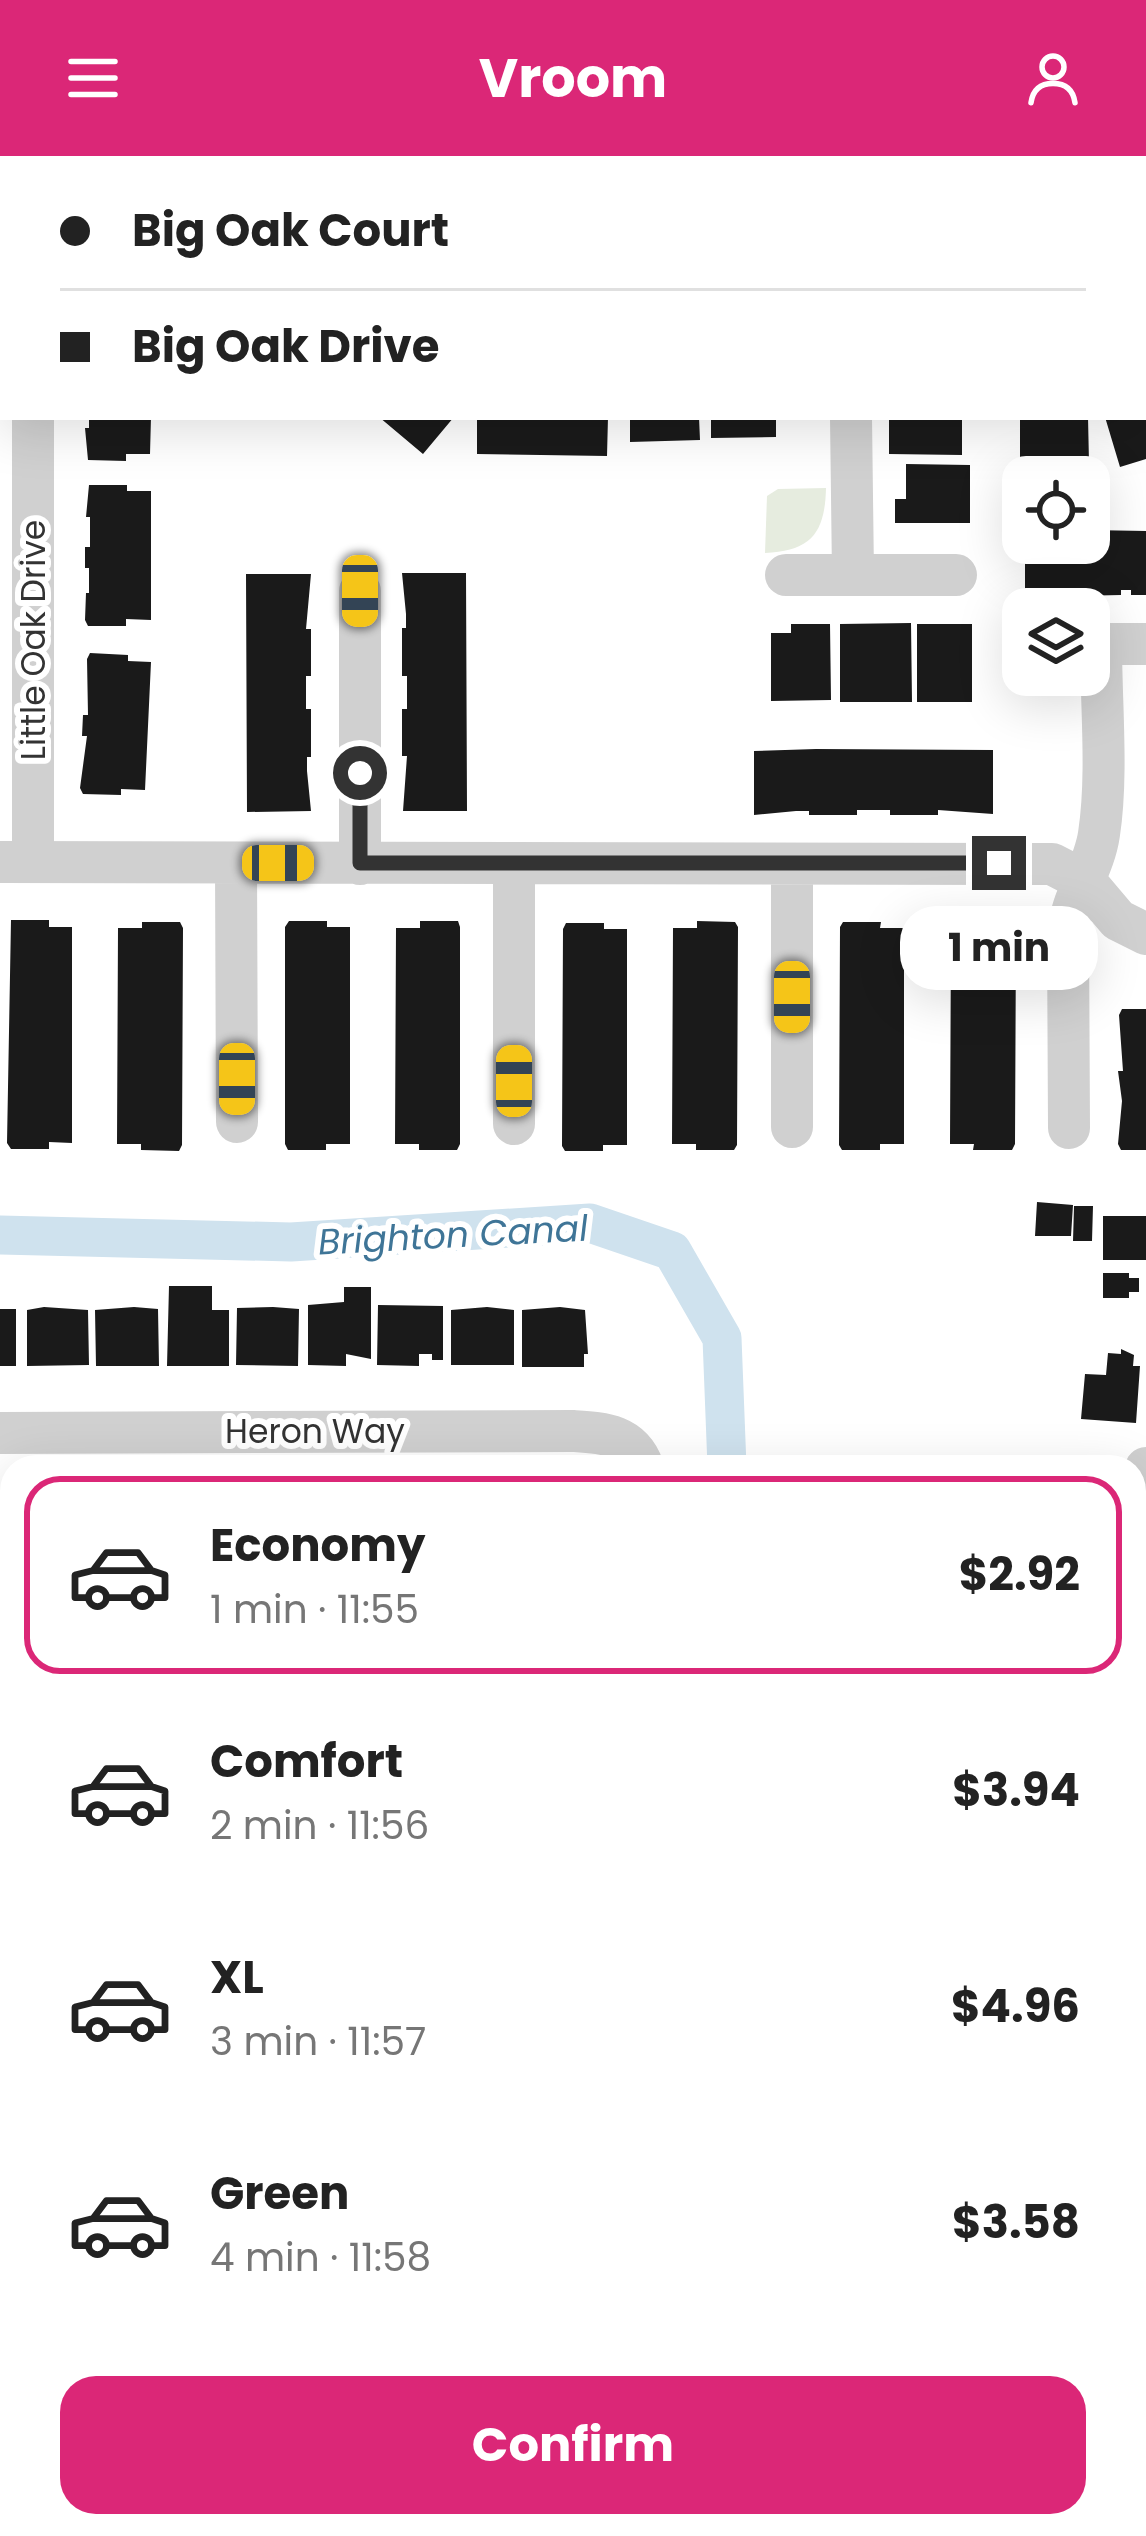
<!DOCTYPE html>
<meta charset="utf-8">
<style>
:root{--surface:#fff;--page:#f6f6f6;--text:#222;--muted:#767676;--line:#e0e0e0;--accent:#db2777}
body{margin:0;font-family:Poppins,sans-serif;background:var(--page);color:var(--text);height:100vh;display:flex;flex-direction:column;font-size:45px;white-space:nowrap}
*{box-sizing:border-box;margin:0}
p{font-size:39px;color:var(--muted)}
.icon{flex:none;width:66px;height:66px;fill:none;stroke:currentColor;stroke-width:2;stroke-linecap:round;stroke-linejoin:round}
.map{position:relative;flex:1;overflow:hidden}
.drawer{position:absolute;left:0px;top:1299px;width:1146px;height:1083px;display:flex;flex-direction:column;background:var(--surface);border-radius:36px 36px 0 0;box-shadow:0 12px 48px #0002}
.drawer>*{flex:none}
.guide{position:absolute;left:0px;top:0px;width:1146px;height:264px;box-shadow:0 12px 48px #0002;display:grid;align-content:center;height:264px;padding:0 60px;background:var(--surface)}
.controls{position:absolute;left:1002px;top:300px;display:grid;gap:24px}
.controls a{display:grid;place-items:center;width:108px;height:108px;border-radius:24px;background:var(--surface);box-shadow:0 12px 48px #0002;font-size:60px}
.end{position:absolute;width:54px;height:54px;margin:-27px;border:15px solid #333;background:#fff;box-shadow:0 0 0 6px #fff}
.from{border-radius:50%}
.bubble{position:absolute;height:84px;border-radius:36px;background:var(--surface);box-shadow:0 12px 48px #0002;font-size:39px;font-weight:700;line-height:84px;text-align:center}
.car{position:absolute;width:36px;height:72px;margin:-36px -18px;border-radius:15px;box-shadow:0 0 9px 3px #0007;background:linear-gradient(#f5c518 24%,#345 0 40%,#f5c518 0 76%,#345 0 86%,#f5c518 0)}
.guide b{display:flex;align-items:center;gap:42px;height:114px;font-size:45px}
.guide b+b{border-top:3px solid var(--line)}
.guide i{width:30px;height:30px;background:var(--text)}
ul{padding:21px 0 0;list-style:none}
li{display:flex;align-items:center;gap:36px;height:198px;margin:0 24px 18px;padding:0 36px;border:6px solid transparent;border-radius:36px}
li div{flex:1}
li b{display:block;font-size:45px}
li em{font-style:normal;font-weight:700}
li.selected{border-color:var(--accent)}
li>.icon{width:108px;height:108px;stroke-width:1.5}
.primary-button{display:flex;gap:24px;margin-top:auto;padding:24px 60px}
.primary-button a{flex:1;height:138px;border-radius:36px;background:var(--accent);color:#fff;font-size:48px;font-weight:700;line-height:138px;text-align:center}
header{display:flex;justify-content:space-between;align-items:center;height:156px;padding:0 60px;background:var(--accent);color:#fff;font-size:54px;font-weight:700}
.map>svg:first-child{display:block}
.green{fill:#e6ecdf}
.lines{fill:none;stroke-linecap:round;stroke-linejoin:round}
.canal{stroke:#cfe2ee;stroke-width:39}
.building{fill:#1a1a1a}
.minor{stroke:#d0d0d0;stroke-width:42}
.route{stroke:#333;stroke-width:15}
.labels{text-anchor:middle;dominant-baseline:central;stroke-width:12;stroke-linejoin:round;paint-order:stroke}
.street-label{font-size:33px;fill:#333;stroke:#fff}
.water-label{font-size:36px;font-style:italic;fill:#3f7597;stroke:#fff}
</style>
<header><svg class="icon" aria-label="menu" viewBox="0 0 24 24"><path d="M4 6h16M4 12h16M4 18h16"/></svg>Vroom<svg class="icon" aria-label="person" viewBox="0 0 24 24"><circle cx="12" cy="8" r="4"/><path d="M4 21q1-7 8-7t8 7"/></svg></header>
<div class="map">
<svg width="1146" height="2380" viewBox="0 0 1146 2380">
<rect width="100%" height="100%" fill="#fff"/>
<path class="green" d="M 826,332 C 825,377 811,395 765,397 L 767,340 L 778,333 Z"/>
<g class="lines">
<path class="canal" d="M 0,1079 L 291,1086 L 590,1067 L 672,1095 L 722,1182 L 727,1311
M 890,2380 L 895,2370"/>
</g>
<path class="building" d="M 89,261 L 151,261 L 150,298 L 126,298 L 126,305 L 88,304 L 85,272 L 89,272 Z
M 379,261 L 454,261 L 423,298 Z
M 477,261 L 608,261 L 607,300 L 477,298 Z
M 630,261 L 699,261 L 700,284 L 630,286 Z
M 711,261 L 776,261 L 776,281 L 711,282 Z
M 889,261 L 962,261 L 962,299 L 889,298 Z
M 1020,261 L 1088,261 L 1089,307 L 1020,308 Z
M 1105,261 L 1146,261 L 1146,303 L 1120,311 Z
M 906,308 L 970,309 L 970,367 L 895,367 L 895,343 L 906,343 Z
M 89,329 L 127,329 L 127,335 L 151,335 L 151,464 L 126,463 L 126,470 L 88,470 L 85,464 L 86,437 L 89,437 L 89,412 L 85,412 L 85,391 L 90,391 L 90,361 L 86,361 Z
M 1089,374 L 1146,375 L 1146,439 L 1131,439 L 1131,434 L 1121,434 L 1121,439 L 1074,440 L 1031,440 L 1031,435 L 1025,435 L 1025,397 L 1031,397 L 1031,387 L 1089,387 Z
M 402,417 L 466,417 L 467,655 L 403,655 L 407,600 L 402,600 L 402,553 L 407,553 L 407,520 L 402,520 L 402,472 L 406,472 L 406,458 Z
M 246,418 L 311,418 L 306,473 L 311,473 L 311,520 L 306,520 L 306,553 L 311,553 L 311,601 L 307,601 L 307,615 L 311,655 L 247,656 Z
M 911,467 L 912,546 L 840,546 L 840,468 Z
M 791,468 L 830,468 L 831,544 L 771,545 L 771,477 L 791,477 Z
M 917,468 L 972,468 L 972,546 L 917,546 Z
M 90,497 L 128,499 L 128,505 L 151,506 L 145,634 L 121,633 L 121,639 L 83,638 L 80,632 L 87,580 L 82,580 L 83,559 L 88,559 L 87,503 Z
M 816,593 L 993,594 L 993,658 L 938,654 L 938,659 L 890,659 L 890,654 L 857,654 L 857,659 L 809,659 L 809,655 L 796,655 L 754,659 L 754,595 Z
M 11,764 L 49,764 L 49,771 L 72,771 L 72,987 L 49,986 L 49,993 L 11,993 L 7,987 Z
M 289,765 L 327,765 L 327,771 L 350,771 L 350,988 L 326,988 L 326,994 L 288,994 L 285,988 L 285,771 Z
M 420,765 L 458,765 L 460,771 L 460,988 L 457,994 L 419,994 L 419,988 L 395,988 L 396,772 L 420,772 Z
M 697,765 L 735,766 L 738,771 L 737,989 L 734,994 L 696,994 L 696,988 L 672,988 L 673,772 L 697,772 Z
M 974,765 L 1012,765 L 1016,771 L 1015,988 L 1012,994 L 973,994 L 974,988 L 950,988 L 951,772 L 974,772 Z
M 142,766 L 180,766 L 183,772 L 182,989 L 179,995 L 141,994 L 141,988 L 117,988 L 118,772 L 142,772 Z
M 843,766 L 881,766 L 880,772 L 904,772 L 904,988 L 880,988 L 880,994 L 842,994 L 839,989 L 840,771 Z
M 566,767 L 604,767 L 604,773 L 627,773 L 627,989 L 603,989 L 603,995 L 565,995 L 562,990 L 563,773 Z
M 1122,853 L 1146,853 L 1146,994 L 1121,994 L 1118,988 L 1122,945 L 1118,915 L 1123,915 L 1119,859 Z
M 1037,1046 L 1073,1049 L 1071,1080 L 1035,1080 Z
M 1074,1050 L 1093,1050 L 1092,1085 L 1073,1085 Z
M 1103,1060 L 1146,1060 L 1146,1104 L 1103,1104 Z
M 1103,1117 L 1129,1117 L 1129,1122 L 1139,1122 L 1139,1136 L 1129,1136 L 1129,1142 L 1103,1142 Z
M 169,1130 L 212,1130 L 212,1154 L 229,1154 L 229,1210 L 167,1210 Z
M 344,1131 L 371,1131 L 371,1203 L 346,1198 L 346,1210 L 308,1209 L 308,1149 L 344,1146 Z
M 378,1149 L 443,1150 L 443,1204 L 432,1204 L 432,1198 L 419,1198 L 419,1210 L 377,1209 Z
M 44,1151 L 88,1154 L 89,1209 L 27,1210 L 27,1154 Z
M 134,1151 L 158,1153 L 159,1210 L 96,1210 L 95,1154 Z
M 273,1151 L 299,1153 L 298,1210 L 236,1209 L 237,1152 Z
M 487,1151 L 514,1154 L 514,1209 L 451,1209 L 451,1154 Z
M 560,1151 L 585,1154 L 588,1198 L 584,1198 L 584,1211 L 522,1211 L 522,1154 Z
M 0,1153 L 16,1153 L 16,1210 L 0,1210 Z
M 1121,1193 L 1134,1199 L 1133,1210 L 1140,1210 L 1136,1267 L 1081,1263 L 1085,1218 L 1106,1219 L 1108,1197 L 1121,1198 Z
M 0,1665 L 12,1665 L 12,1721 L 0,1721 Z
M 0,1763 L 8,1763 L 8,1821 L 0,1821 Z
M 1135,2215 L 1146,2215 L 1146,2321 L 1135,2321 Z"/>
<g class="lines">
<path class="minor" d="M 450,0 L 450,3
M 776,0 L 776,3
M 1028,0 L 1029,3
M 53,3 L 54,0
M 0,98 L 3,98
M 33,261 L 33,706
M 851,261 L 853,419
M 786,419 L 956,419
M 1089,488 L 1146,488
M 0,706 L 1052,708 L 1085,725 L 1118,764 L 1146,778
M 236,707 L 237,966
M 360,708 L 360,435
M 514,708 L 514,968
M 792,971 L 792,708
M 1069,972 L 1068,777 C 1071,742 1094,713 1099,678 C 1108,619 1101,548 1101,488
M 0,1277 L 573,1275 C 604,1277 631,1278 643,1311
M 1146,1312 L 1142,1334 L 1146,1342
M 0,1586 L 12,1588
M 0,1910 L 12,1910
M 1134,1916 L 1146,1916
M 543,2380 L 544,2370"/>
</g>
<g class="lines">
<path class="route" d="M 360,617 L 360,707 L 999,707"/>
</g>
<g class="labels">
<g class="street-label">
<text transform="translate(33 484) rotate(-90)">Little Oak Drive</text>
<text x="315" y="1275">Heron Way</text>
</g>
<g class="water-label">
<text transform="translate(453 1079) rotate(-3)">Brighton Canal</text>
</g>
</g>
</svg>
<div class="controls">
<a><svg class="icon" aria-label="locate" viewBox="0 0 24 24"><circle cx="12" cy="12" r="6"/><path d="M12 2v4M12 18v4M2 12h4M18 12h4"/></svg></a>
<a><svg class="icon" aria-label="layers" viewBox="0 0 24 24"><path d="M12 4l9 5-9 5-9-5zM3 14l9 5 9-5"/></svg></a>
</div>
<i class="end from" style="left:360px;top:617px"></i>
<i class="end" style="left:999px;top:707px"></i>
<div class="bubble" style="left:900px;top:750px;width:198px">1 min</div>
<i class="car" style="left:360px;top:435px;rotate:180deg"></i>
<i class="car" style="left:278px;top:707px;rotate:90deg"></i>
<i class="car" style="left:792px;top:841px;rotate:180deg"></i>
<i class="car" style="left:237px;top:923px;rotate:180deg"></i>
<i class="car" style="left:514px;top:925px;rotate:0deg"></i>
<div class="guide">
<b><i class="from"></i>Big Oak Court</b>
<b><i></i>Big Oak Drive</b>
</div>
<section class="drawer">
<ul>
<li class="selected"><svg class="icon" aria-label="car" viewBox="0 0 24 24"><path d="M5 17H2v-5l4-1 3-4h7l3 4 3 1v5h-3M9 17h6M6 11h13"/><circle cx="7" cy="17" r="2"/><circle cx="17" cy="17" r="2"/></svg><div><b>Economy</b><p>1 min · 11:55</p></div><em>$2.92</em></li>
<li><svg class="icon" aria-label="car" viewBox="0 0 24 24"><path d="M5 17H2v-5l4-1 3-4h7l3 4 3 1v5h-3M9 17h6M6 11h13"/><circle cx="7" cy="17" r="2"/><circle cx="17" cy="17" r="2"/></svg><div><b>Comfort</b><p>2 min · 11:56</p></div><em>$3.94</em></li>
<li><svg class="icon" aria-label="car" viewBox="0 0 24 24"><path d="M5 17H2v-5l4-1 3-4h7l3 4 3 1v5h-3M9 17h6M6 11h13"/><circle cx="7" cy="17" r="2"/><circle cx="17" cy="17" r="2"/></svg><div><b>XL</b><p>3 min · 11:57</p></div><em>$4.96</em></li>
<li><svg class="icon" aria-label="car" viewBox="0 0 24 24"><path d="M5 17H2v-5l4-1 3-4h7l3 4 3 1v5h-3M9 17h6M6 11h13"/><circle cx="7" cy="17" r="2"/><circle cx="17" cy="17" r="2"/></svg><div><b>Green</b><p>4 min · 11:58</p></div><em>$3.58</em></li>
</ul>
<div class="primary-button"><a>Confirm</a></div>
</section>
</div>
